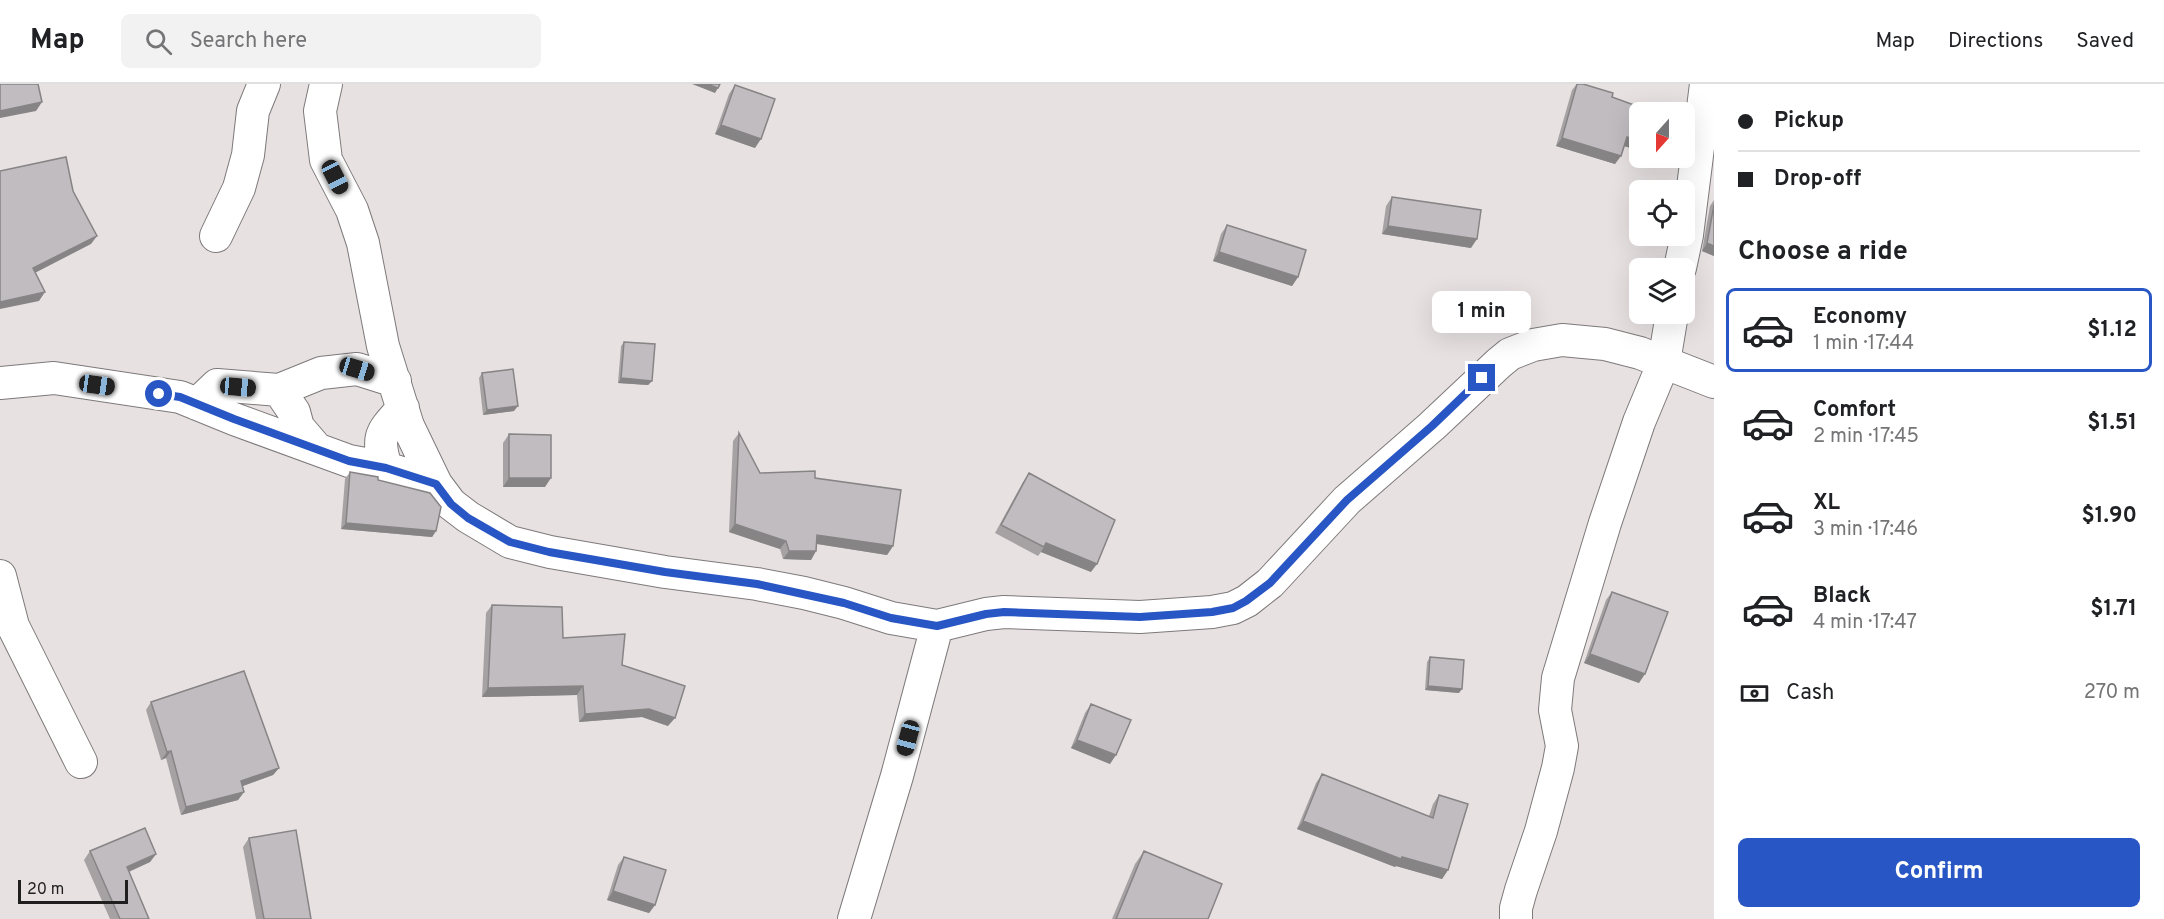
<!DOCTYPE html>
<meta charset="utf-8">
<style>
:root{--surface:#fff;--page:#f2f2f2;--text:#202124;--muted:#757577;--line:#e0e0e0;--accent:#2856c4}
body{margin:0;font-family:Overpass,sans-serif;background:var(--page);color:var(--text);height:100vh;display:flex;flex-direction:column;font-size:22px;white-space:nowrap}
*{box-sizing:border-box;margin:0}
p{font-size:20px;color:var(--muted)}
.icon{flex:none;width:33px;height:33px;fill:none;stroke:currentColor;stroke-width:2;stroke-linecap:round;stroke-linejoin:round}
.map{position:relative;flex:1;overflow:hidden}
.details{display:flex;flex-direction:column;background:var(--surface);width:450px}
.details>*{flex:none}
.hud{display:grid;align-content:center;height:132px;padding:0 24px;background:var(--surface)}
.needle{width:39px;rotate:201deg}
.controls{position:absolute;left:1629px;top:18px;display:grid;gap:12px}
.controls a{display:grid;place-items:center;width:66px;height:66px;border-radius:9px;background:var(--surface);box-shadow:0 6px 24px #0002;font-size:30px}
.scale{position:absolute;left:18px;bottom:15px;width:110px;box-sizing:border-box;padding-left:6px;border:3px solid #201e1e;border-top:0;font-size:16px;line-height:21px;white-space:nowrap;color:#201e1e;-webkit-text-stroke:4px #e7e1e2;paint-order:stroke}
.end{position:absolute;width:27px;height:27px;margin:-14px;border:8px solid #2856c4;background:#fff;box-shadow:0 0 0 3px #fff}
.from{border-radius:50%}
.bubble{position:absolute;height:42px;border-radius:9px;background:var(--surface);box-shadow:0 6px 24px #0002;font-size:20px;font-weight:700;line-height:42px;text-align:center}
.car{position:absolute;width:18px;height:36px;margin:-18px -9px;border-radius:8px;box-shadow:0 0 4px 2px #0007;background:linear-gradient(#222 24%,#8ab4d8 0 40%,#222 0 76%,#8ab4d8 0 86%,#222 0)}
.hud b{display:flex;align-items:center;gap:21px;height:57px;font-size:22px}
.hud b+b{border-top:2px solid var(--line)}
.hud i{width:15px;height:15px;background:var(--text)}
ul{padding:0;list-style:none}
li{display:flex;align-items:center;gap:18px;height:84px;margin:0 12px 9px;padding:0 12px;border:3px solid transparent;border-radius:9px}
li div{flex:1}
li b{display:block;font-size:22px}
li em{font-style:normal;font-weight:700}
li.on{border-color:var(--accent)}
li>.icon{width:54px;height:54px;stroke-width:1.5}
h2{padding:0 24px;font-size:27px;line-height:72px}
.pay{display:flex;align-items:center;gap:15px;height:66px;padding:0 24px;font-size:22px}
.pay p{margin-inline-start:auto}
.button{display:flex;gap:12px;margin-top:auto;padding:12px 24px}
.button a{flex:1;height:69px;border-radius:9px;background:var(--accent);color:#fff;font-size:24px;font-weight:700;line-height:69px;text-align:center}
header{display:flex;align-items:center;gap:36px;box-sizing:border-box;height:84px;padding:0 30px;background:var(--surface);border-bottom:2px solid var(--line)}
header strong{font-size:28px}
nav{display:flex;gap:33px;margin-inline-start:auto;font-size:21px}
.search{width:420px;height:54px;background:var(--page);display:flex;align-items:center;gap:15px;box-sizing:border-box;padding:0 21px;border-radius:9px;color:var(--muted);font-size:22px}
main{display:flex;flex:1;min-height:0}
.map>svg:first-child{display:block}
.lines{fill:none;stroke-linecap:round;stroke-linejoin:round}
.minor-casing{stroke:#7e797a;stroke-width:34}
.minor{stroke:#fff;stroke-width:32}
.wall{fill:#a6a2a4}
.shaded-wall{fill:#878486}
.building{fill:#c1bcbf;stroke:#878486;stroke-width:1.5}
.route{stroke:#2856c4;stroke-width:8}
</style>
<header>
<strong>Map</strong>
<div class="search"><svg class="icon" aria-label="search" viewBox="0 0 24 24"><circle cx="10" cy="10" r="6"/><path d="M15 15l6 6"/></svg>Search here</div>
<nav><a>Map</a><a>Directions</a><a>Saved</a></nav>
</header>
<main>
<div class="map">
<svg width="1714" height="835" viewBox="0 0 1714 835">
<rect width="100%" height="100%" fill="#e7e1e2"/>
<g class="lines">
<defs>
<path id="minor" d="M 326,0 L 320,27 L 326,76 L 352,126 L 363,159 L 383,262 L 408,342 L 436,400 L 451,420 L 468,433 L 510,458 L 550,468 L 665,488 L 757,500 L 804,509 L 844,519 L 891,534 L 937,542 L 986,530 L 1004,528 L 1140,533 L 1212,528 L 1233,524 L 1247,517 L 1270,499 L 1347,416 L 1432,342 L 1499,279 L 1510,270 L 1533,261 L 1562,256 L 1605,260 L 1640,269 L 1714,298
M 216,152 L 239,104 L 248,71 L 253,27 L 264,0
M 1680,184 L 1687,151 L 1706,0
M 0,299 L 54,294 L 180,313 L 234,335 L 349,377 L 386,384 L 436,400
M 279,306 L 294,328 L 298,343 L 316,364
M 197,320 L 217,301 L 279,306 L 321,289 L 357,285 L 395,297
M 386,384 C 376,351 381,349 403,324
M 0,492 L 13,542 L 81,678
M 854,835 L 897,692 L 937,542
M 1516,835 L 1516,824 L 1521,806 L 1541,747 L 1558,684 L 1562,662 L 1555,626 L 1558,594 L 1605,439 L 1639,338 L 1664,278 L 1672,230"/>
</defs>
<use href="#minor" class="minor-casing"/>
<use href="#minor" class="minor"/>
</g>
<path class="wall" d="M 1577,0 L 1583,0 L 1612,13 L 1640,28 L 1640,67 L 1624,62 L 1615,80 L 1556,62 L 1572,6 Z
M 735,1 L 755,64 L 715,50 L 729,10 Z
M 1392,113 L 1471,164 L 1382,150 L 1386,122 Z
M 1714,116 L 1714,172 L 1702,167 L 1710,122 Z
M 1227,141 L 1298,193 L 1292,202 L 1213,177 L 1221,150 Z
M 624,258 L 652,297 L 648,301 L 618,299 L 621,262 Z
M 482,289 L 514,327 L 483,331 L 479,294 Z
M 739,349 L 760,389 L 893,462 L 887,471 L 817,460 L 816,467 L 811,476 L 783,475 L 780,465 L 729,448 L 733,357 Z
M 509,350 L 545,403 L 503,403 L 503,359 Z
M 350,388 L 378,396 L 436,447 L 432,453 L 341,445 L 345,395 Z
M 1029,389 L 1091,488 L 1041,468 L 1038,472 L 995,449 L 1023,398 Z
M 1612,508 L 1639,599 L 1584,579 L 1606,516 Z
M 492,521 L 622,581 L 668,642 L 642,633 L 579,638 L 577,611 L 482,613 L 486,529 Z
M 1430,573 L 1459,609 L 1425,606 L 1427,578 Z
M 151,618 L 279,684 L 273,691 L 242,702 L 244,708 L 238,716 L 181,731 L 166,674 L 161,676 L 146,626 Z
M 1091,620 L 1110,680 L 1071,664 L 1085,629 Z
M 1322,690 L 1429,732 L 1433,720 L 1439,711 L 1448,786 L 1442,795 L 1396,782 L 1395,783 L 1297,745 L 1316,699 Z
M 249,754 L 311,835 L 256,835 L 243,763 Z
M 90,767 L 156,770 L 150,778 L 129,788 L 149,835 L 110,835 L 84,776 Z
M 1144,767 L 1208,835 L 1112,835 L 1135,780 Z
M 624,773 L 655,821 L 649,829 L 607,816 L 618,781 Z"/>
<path class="shaded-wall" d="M 692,0 L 707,0 L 718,4 L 715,9 Z
M 42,18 L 36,27 L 0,34 L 0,27 Z
M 721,41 L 761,55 L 755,64 L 715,50 Z
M 1627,53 L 1640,57 L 1640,67 L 1621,61 Z
M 1562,54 L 1621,72 L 1615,80 L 1556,62 Z
M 1388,142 L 1477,155 L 1471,164 L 1382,150 Z
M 97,152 L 91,160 L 27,193 L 33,184 Z
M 1707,159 L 1714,162 L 1714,172 L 1702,167 Z
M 1219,168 L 1298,193 L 1292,202 L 1213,177 Z
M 45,208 L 39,217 L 0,225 L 0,218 Z
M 621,294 L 652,297 L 648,301 L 618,299 Z
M 518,322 L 514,327 L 483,331 L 487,326 Z
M 509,394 L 551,394 L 545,403 L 503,403 Z
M 346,439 L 436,447 L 432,453 L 341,445 Z
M 735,440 L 786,457 L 780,465 L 729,448 Z
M 817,451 L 893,462 L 887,471 L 811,459 Z
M 1046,459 L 1097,480 L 1091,488 L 1041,468 Z
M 789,467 L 816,467 L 811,476 L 783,475 Z
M 1590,570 L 1645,590 L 1639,599 L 1584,579 Z
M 583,602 L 577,611 L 482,613 L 488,604 Z
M 1428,602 L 1462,605 L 1459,609 L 1425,606 Z
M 649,625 L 675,634 L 668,642 L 642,633 L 579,638 L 585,630 Z
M 1077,656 L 1116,671 L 1110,680 L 1071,664 Z
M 171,667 L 166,674 L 161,676 L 167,668 Z
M 279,684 L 273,691 L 235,705 L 241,697 Z
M 244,708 L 238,716 L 181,731 L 186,723 Z
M 1303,737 L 1402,773 L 1448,786 L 1442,795 L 1396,782 L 1395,783 L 1297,745 Z
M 156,770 L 150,778 L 121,791 L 127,783 Z
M 613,807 L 655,821 L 649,829 L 607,816 Z"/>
<path class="building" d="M 0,0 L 38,0 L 42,18 L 0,27 Z
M 707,0 L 720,0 L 718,4 Z
M 1577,0 L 1583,0 L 1613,9 L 1612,13 L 1653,28 L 1640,28 L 1640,57 L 1627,53 L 1621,72 L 1562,54 Z
M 735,1 L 775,15 L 761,55 L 721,41 Z
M 66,73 L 73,107 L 97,152 L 33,184 L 45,208 L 0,218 L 0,87 Z
M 1392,113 L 1481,126 L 1477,155 L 1388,142 Z
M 1714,121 L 1714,162 L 1707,159 Z
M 1227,141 L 1306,166 L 1298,193 L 1219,168 Z
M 624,258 L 655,260 L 652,297 L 621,294 Z
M 513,285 L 518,322 L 487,326 L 482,289 Z
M 739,349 L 760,389 L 815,387 L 815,394 L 901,406 L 893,462 L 817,451 L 816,467 L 789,467 L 786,457 L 735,440 Z
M 509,350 L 551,351 L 551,394 L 509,394 Z
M 350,388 L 378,393 L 378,396 L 430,409 L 441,423 L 436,447 L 346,439 Z
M 1029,389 L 1115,436 L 1097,480 L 1046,459 L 1044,463 L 1001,441 Z
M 1612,508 L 1668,528 L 1645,590 L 1590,570 Z
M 492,521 L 562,523 L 563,554 L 625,550 L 622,581 L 685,602 L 675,634 L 649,625 L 585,630 L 583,602 L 488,604 Z
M 1430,573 L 1464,576 L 1462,605 L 1428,602 Z
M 244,587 L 279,684 L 241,697 L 244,708 L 186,723 L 171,667 L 167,668 L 151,618 Z
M 1091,620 L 1131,636 L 1116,671 L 1077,656 Z
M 1322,690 L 1433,734 L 1439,711 L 1468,720 L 1448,786 L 1402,773 L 1401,775 L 1303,737 Z
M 145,744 L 156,770 L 127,783 L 149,835 L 120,835 L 90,767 Z
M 296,746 L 311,835 L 264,835 L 249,754 Z
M 1144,767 L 1222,800 L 1208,835 L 1116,835 Z
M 624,773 L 666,786 L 655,821 L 613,807 Z"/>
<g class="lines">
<path class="route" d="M 159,310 L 180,313 L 234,335 L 349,377 L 386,384 L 436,400 L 451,420 L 468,434 L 510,458 L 549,468 L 665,488 L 757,500 L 844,519 L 891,534 L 937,542 L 986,530 L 1004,528 L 1140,533 L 1212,528 L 1233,524 L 1246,517 L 1270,499 L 1347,416 L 1432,342 L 1482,294"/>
</g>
</svg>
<div class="controls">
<a><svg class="needle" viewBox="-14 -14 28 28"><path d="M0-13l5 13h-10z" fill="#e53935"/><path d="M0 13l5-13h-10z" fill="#757577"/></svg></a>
<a><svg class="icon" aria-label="locate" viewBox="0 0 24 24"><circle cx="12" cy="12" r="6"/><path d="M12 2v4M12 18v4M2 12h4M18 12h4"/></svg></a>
<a><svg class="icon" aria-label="layers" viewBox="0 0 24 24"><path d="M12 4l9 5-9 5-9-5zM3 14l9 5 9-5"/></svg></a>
</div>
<div class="scale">20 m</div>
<i class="end from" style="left:159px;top:310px"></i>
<i class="end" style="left:1482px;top:294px"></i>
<div class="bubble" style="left:1432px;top:207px;width:99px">1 min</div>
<i class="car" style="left:335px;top:93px;rotate:153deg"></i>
<i class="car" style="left:357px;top:285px;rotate:107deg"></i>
<i class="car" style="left:97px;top:301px;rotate:98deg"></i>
<i class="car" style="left:238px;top:303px;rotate:95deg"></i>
<i class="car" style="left:908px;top:654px;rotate:195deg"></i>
</div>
<section class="details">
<div class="hud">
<b><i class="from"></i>Pickup</b>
<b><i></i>Drop-off</b>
</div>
<h2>Choose a ride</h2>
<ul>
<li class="on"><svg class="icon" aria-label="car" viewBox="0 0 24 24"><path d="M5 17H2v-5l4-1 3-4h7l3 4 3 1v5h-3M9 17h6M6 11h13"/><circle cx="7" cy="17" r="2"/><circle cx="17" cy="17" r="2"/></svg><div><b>Economy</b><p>1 min · 17:44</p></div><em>$1.12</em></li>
<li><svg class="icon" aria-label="car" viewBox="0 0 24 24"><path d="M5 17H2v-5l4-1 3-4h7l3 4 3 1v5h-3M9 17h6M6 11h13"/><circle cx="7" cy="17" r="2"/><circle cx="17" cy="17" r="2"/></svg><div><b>Comfort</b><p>2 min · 17:45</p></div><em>$1.51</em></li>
<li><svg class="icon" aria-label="car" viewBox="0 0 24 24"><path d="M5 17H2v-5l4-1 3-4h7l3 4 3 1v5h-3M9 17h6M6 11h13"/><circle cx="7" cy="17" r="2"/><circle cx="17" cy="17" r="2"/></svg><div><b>XL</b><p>3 min · 17:46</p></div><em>$1.90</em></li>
<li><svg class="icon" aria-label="car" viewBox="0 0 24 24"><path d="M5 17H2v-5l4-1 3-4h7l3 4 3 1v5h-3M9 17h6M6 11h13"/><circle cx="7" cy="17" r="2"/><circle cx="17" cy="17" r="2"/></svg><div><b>Black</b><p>4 min · 17:47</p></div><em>$1.71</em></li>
</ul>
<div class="pay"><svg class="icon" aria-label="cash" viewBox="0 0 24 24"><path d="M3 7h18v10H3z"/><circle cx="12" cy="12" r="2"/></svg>Cash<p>270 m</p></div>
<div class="button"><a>Confirm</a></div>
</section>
</main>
